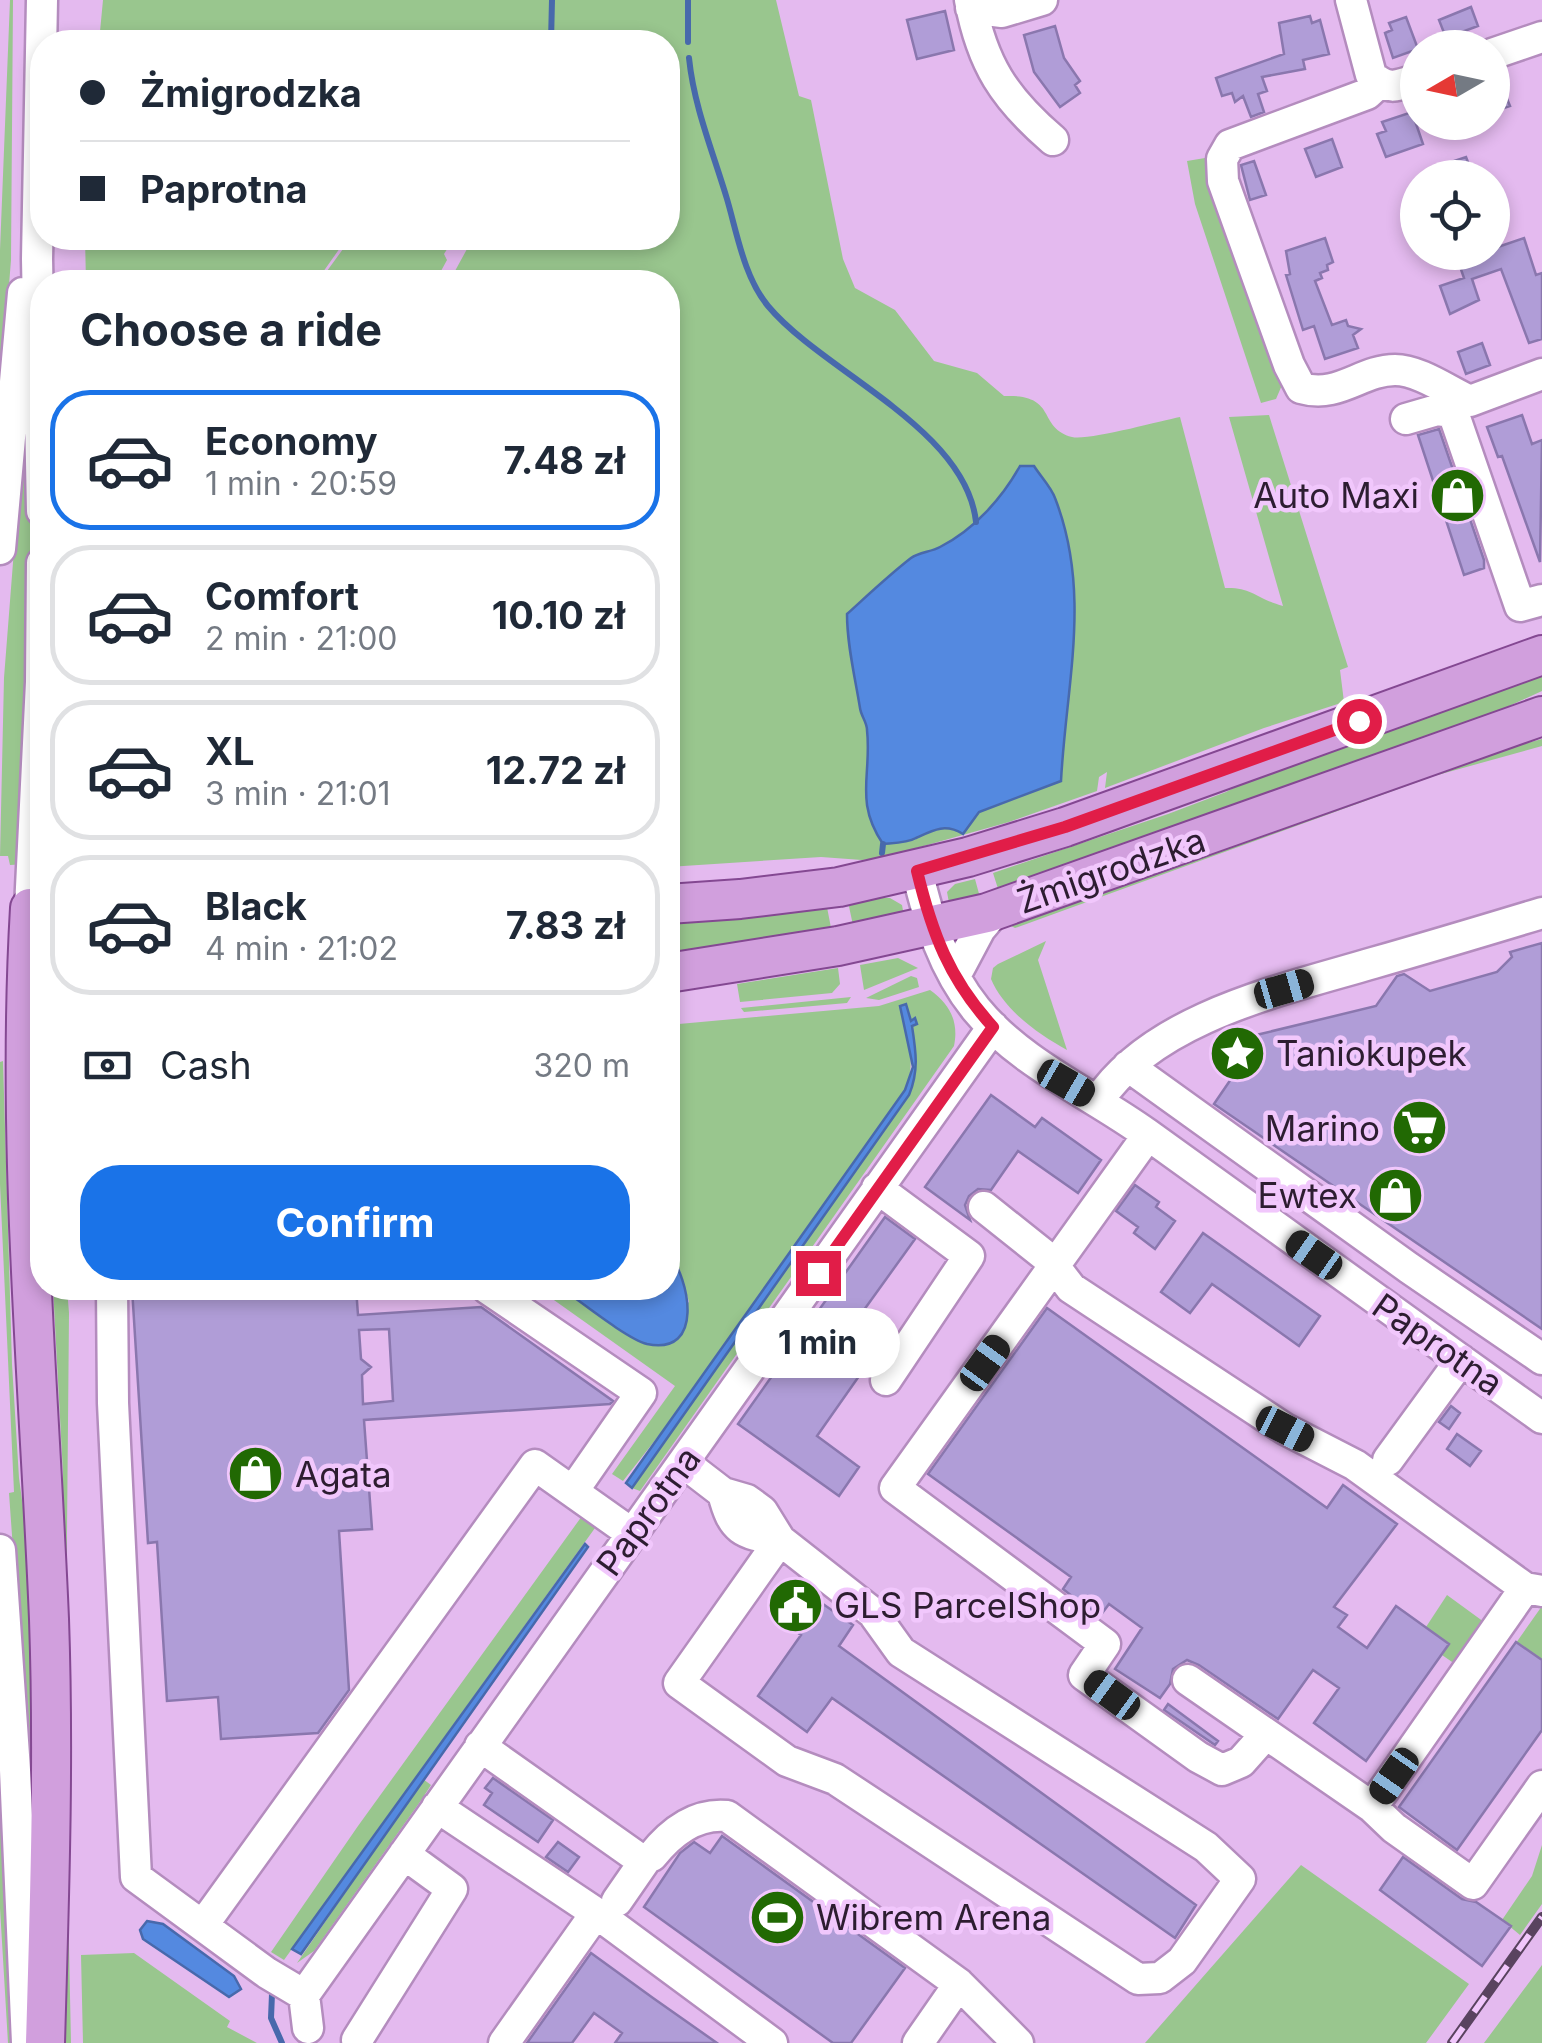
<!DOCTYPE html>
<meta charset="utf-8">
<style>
:root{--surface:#fff;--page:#f2f2f3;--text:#1f2937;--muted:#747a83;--line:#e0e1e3;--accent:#1a73e8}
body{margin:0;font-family:Inter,sans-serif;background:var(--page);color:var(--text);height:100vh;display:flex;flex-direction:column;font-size:38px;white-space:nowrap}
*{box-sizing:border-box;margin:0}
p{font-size:32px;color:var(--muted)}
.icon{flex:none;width:55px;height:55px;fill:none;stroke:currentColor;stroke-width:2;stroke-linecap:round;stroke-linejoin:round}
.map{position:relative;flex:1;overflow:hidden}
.sheet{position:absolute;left:30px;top:270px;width:650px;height:1030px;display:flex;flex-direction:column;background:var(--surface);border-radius:40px;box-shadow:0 5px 15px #0003}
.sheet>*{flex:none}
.top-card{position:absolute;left:30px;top:30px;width:650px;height:220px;border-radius:40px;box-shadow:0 5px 15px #0003;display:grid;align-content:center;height:220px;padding:0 50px;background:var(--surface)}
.needle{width:65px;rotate:261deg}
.tools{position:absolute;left:1400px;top:30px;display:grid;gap:20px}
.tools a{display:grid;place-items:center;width:110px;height:110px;border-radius:50%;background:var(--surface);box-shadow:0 5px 15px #0003;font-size:50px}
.end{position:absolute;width:45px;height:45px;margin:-22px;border:12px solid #e11d48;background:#fff;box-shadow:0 0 0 5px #fff}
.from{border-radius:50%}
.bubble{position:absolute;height:70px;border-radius:35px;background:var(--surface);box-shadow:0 5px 15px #0003;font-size:32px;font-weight:700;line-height:70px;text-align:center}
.car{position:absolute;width:30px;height:60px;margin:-30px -15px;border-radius:12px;box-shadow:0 0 8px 2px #0007;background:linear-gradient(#222 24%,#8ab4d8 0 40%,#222 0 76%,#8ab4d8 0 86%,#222 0)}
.top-card b{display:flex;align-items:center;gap:35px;height:95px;font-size:38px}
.top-card b+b{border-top:2px solid var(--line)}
.top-card i{width:25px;height:25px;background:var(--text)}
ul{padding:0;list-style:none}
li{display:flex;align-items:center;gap:30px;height:140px;margin:0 20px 15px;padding:0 30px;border:5px solid var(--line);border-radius:40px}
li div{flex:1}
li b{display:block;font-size:38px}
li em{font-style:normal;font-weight:700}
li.current{border-color:var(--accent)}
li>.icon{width:90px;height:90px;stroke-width:1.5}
h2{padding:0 50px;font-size:45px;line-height:120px}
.pay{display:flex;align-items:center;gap:25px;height:110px;padding:0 50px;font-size:38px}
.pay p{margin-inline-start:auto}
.action{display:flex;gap:20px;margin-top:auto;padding:20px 50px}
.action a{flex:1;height:115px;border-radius:40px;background:var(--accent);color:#fff;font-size:40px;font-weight:700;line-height:115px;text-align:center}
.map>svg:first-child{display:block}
.green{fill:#99c68e}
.water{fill:#5489e0;stroke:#4869ac;stroke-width:2.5}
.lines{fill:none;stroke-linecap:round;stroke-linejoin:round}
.stream{stroke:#4869ac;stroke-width:6}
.building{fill:#b09dd7;stroke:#8a77ae;stroke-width:2.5;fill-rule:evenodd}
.minor-casing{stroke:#b48cbe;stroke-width:35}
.major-casing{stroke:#844892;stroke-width:42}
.minor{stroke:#fff;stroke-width:30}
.major{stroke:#d19fdd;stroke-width:38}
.rail-casing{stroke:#59435f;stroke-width:10}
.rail{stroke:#f1c7fc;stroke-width:6;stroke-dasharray:19;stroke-linecap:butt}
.route{stroke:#e11d48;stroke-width:12}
.labels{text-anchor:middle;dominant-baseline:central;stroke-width:9;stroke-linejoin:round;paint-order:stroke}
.poi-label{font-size:35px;fill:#2d1d31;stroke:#f1c7fc;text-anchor:start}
.street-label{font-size:35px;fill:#2d1d31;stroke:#f1c7fc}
</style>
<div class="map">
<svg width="1542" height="2043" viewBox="0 0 1542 2043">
<rect width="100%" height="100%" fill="#e4baef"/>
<path class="green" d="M 10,0 L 13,0 L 11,260 L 0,397 L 0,250 Z
M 103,0 L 776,0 L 799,96 L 811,100 L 843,259 L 855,288 L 895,310 L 934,361 L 977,373 L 1004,396 C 1059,394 1036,427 1072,437 C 1087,441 1160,421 1180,417 L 1225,588 C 1252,587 1257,599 1283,606 L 1229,417 L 1269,415 L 1348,667 L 1340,670 L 1344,702 L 1264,728 L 1105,788 L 1107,772 L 1099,777 L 1097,791 L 1009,822 L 881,858 L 862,860 L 821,857 L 668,867 L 668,282 L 449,282 L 473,238 L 668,238 L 668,42 L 99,42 Z
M 1205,158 L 1212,161 L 1285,378 L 1276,399 L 1261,403 L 1195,204 L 1187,161 Z
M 85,238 L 347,238 L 316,282 L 86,282 Z
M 351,238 L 460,238 L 457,243 L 451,243 L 444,254 L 447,260 L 435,282 L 319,282 Z
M 30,345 L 35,542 L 28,864 L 10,865 L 8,856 L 0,856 L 4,678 Z
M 1542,669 L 1542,691 L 1465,726 L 1000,895 L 993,873 L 1168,814 L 1226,792 L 1283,763 Z
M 1542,739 L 1542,746 L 1434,776 L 1015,928 L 1009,925 L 1445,765 Z
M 975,879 L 981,901 L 949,903 L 947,892 L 955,884 Z
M 847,897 L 890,898 L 902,905 L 904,916 L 854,930 Z
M 826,902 L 832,933 L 668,960 L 668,916 Z
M 1046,941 L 1038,960 L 1067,1050 C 1038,1034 1004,1010 991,979 L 993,968 L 998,964 Z
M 898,958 L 918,968 L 864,990 L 860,965 Z
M 838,968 L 840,984 L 832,993 L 740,1002 L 737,984 Z
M 911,976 L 917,978 L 919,987 L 879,1000 L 866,998 Z
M 930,990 C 950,1004 959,1022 954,1046 L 640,1491 L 632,1488 L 909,1095 C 920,1068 913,1049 913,1021 C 905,1044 917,1064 905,1090 L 689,1397 L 623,1481 L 612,1474 L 675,1386 L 537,1288 L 561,1288 L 642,1343 L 689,1302 L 678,1264 L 668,1252 L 668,1025 L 879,1006 Z
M 851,997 L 847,1003 L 744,1012 L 741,1008 Z
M 3,1061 L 12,1364 L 19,1478 L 31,1566 L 37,1886 L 9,1493 L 14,1492 L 0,1184 L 0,1062 Z
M 53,1288 L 67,1288 L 69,1313 L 65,1755 L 71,2043 L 63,2043 L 63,1473 Z
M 582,1516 L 595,1528 L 284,1960 L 271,1952 L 358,1826 Z
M 1447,1595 L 1484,1622 L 1455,1664 L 1442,1655 L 1449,1644 L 1426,1627 Z
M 1542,1606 L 1542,1660 L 1516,1643 Z
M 0,1727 L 19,2043 L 8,2043 L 0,1908 Z
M 423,1779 L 431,1785 L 422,1799 L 314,1951 L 297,1963 Z
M 1542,1845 L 1542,1904 L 1520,1935 L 1502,1920 L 1532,1876 Z
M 1301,1865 L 1469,1984 L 1426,2043 L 1145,2043 Z
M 134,1953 L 230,2021 L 227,2027 L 257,2043 L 83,2043 L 81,1955 Z
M 1542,1965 L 1542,2043 L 1484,2043 Z"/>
<path class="water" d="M 1020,466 L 1034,466 C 1041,477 1051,487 1055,498 C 1092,593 1066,684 1061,781 L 979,812 L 963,834 C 945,823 933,830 916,838 C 907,843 893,843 883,844 C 854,801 872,775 867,730 C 867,722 861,716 860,708 C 855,677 847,645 847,614 C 868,595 889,575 911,558 C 919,552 931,552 940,547 C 974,530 1002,498 1020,466 Z
M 906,1004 L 911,1021 L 915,1018 L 917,1024 L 912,1026 C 916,1052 919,1071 909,1095 L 632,1488 L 626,1483 L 905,1090 L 913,1067 L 900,1006 Z
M 668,1252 C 690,1279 705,1356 647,1344 C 627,1339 580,1301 561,1288 L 668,1288 Z
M 585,1544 L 588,1547 L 301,1954 L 292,1949 Z
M 147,1921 L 163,1924 L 234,1976 L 241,1989 L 229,1997 L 143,1939 L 140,1930 Z"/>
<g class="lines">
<path class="stream" d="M 688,0 L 688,42
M 551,42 L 552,0
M 689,58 C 694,107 713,152 727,199 C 737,233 744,277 768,306 C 823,372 966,428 976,522
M 882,853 L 883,844
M 272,1994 L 271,2018 L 282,2043"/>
</g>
<path class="building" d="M 1471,7 L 1478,26 L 1446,38 L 1439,20 Z
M 945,11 L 954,50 L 917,59 L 907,20 Z
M 1310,16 L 1312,23 L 1320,20 L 1329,54 L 1303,60 L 1305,69 L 1262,77 L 1267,91 L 1258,94 L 1264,112 L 1251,117 L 1243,96 L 1235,102 L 1232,93 L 1222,96 L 1216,78 L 1284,54 L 1279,23 Z
M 1406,17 L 1418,49 L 1393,58 L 1385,33 L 1392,30 L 1389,23 Z
M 1055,26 L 1064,58 L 1080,81 L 1075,85 L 1080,93 L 1060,107 L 1034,72 L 1024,35 Z
M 1492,72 L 1496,72 L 1510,106 L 1492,112 Z
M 1412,112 L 1423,144 L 1386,157 L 1377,134 L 1386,131 L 1382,122 Z
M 1332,139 L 1342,167 L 1316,177 L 1305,149 Z
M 1466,157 L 1474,178 L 1457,178 L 1451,162 Z
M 1254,161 L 1266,195 L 1250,200 L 1241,165 Z
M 1325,238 L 1333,262 L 1327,265 L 1328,270 L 1320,273 L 1322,278 L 1315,281 L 1332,325 L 1346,320 L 1348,326 L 1361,329 L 1353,335 L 1358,348 L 1325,359 L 1314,326 L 1303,330 L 1286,275 L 1290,274 L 1286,251 Z
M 1524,238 L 1536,275 L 1542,273 L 1542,339 L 1529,343 L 1501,269 L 1472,279 L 1479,300 L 1450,314 L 1440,286 L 1464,278 L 1455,252 L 1492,252 L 1492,249 Z
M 1482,343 L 1490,365 L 1466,374 L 1458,352 Z
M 1522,415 L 1532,444 L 1542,440 L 1540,562 L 1502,456 L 1498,457 L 1487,427 Z
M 1439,429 L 1484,560 L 1484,568 L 1464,575 L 1418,435 Z
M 1542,943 L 1542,1329 L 1214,1104 L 1244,1060 L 1232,1052 L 1252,1036 L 1376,1006 L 1397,976 L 1404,974 L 1430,991 L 1497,972 L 1512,957 L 1510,952 Z
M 991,1095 L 1035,1127 L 1042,1118 L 1101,1160 L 1078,1193 L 1018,1151 L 991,1190 L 978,1189 L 969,1196 L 965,1205 L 970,1220 L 925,1187 Z
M 1135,1185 L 1159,1202 L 1156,1207 L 1175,1221 L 1155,1249 L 1134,1233 L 1138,1227 L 1116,1211 Z
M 885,1217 L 915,1239 L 851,1328 L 878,1349 L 817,1436 L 859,1467 L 839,1496 L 738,1424 Z
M 1203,1233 L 1320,1316 L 1299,1346 L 1212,1284 L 1190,1313 L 1161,1292 Z
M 132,1288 L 356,1288 L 358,1315 L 481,1307 L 613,1401 L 610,1404 L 364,1420 L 372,1529 L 339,1531 L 349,1690 L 318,1733 L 221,1739 L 218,1697 L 167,1701 L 157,1542 L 148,1543 ZM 389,1329 L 393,1401 L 363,1404 L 362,1375 L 371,1367 L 361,1359 L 359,1330 Z
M 1047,1308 L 1327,1508 L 1343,1485 L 1397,1524 L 1334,1607 L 1347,1615 L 1338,1627 L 1367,1648 L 1396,1606 L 1449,1644 L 1366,1761 L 1314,1723 L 1339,1688 L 1313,1670 L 1278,1719 L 1199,1665 L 1187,1660 L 1173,1669 L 1170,1684 L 1160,1698 L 1115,1669 L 1142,1628 L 1109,1604 L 1100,1616 L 1077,1600 L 1063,1589 L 1071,1577 L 928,1474 Z
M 1451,1406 L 1460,1413 L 1449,1429 L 1439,1422 Z
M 1457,1434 L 1481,1451 L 1470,1466 L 1447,1449 Z
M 803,1590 L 853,1625 L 839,1646 L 1196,1905 L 1175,1938 L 832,1698 L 807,1732 L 758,1696 L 801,1635 L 781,1621 Z
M 1516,1642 L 1542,1660 L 1542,1730 L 1457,1850 L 1399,1807 Z
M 1168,1704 L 1218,1741 L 1215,1745 L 1164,1710 Z
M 493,1778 L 553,1820 L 538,1842 L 484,1805 L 492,1793 L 485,1788 Z
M 722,1836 L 905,1968 L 851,2043 L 833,2043 L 644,1907 L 680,1853 L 694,1842 L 710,1853 Z
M 558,1842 L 579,1857 L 568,1872 L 546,1857 Z
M 1403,1857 L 1462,1899 L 1476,1902 L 1511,1926 L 1482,1966 L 1380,1890 Z
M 591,1953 L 653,1998 L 717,2043 L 615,2043 L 622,2033 L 594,2013 L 572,2043 L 527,2043 Z"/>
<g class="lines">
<defs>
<path id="minor" d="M 42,0 L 37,259 L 42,511
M 970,0 C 982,64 1004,98 1053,140
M 1351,0 L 1371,75 C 1387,91 1398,86 1418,79
M 971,8 L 1002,12 L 1042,0
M 1492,54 L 1542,37
M 1379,83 L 1367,94 L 1230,145 L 1222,159 L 1223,181 L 1289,365 L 1301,388 C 1339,399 1361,370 1395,370 C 1419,370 1448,391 1470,401 L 1542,374
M 1406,419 L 1437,410 L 1453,412 L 1520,606 L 1542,600
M 0,549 L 23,293
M 917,871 C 929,921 943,968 976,1009 C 1021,1064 1090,1093 1147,1134 C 1279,1229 1410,1324 1542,1418
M 30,908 L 41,682 L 42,563
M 955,976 L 980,929 L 997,909
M 1128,1066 L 1409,1268 L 1542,1359
M 1098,1101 C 1154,1017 1282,990 1373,963 C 1429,947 1486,930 1542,913
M 1148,1135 L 895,1488 L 1105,1644 L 1084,1675 L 1198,1757 L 1222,1770 L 1241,1762 L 1266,1734
M 877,1188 L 969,1256 L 886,1380
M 984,1207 L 1048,1258 L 1071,1288 L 1285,1429 L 1355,1465 L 1525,1588 L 1542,1591
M 112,1288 L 113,1403 L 136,1877 L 267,1973 L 304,1995
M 487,1288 L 641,1393 L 573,1491
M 1388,1460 L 1461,1360
M 684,1463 L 723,1493 L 747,1500 L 762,1511 L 780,1540 L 873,1613 L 901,1652 L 1206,1847 L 1240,1879 L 1182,1961 L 1160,1978 L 1138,1979 L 835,1779 L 787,1761 L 679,1683 L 780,1540
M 723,1493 C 733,1532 742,1533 780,1540
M 0,1550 L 15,1770 L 27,2043
M 1188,1680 L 1372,1807 L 1525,1588
M 480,1746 L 644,1862 L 617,1901
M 437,1807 L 596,1913 L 772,2043
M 1372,1807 L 1394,1828 L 1473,1884 L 1542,1786
M 652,1856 C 671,1832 695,1813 727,1816 L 959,1984 L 1018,2043
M 203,1925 L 535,1465 L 631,1533
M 304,1995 L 993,1027
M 304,1995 L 308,2028
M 357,2040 L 452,1889 L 404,1854
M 504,2043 L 596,1913
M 918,2043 L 959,1984"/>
<path id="major" d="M 668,904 L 740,899 L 839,887 L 968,857 L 1065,827 L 1542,655
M 30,908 C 16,1145 39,1381 49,1619 C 54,1760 49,1902 45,2043
M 668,973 L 838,946 L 987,913 L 1542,716"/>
</defs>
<use href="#minor" class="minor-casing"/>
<use href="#major" class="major-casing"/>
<use href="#minor" class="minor"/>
<use href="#major" class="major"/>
<defs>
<path id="rail" d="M 1452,2043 L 1542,1917"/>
</defs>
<use href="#rail" class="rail-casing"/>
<use href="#rail" class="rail"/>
</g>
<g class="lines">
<path class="route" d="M 818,1273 L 993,1027 C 949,979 932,933 917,871 L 1065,827 L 1359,721"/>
</g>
<defs>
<symbol id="shop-disc" viewBox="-11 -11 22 22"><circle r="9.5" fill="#216903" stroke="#f1c7fc"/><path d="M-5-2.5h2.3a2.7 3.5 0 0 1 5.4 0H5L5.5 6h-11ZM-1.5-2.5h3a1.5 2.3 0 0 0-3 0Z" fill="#fff"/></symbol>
<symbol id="sight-disc" viewBox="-11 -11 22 22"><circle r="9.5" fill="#216903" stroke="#f1c7fc"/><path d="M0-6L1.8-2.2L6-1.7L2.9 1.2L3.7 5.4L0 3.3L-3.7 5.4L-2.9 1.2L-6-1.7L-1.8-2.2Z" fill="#fff"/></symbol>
<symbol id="supermarket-disc" viewBox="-11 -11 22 22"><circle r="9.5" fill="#216903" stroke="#f1c7fc"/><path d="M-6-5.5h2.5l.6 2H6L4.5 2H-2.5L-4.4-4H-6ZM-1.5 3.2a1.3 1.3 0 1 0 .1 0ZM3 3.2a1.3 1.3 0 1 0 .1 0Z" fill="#fff"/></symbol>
<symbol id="civic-disc" viewBox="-11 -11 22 22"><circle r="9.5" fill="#216903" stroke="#f1c7fc"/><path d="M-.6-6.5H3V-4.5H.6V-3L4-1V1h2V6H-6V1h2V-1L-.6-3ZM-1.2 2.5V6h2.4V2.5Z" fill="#fff"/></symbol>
<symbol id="stadium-disc" viewBox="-11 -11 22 22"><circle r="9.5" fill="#216903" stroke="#f1c7fc"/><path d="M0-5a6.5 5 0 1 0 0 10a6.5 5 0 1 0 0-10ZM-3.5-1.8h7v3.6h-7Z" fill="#fff"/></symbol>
</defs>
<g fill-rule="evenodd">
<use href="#shop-disc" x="1426" y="464" width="63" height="63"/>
<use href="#sight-disc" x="1206" y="1022" width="63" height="63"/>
<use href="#supermarket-disc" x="1388" y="1096" width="63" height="63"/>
<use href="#shop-disc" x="1364" y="1164" width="63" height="63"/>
<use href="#shop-disc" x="224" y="1442" width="63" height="63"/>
<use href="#civic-disc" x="764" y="1574" width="63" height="63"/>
<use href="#stadium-disc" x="746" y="1886" width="63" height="63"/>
</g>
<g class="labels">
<g class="poi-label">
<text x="1419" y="495" text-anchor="end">Auto Maxi</text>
<text x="1276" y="1053">Taniokupek</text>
<text x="1380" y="1128" text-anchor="end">Marino</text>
<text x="1357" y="1195" text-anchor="end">Ewtex</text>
<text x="295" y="1474">Agata</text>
<text x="834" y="1605">GLS ParcelShop</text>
<text x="816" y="1917">Wibrem Arena</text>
</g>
<g class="street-label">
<text transform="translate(1111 870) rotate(-19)">Żmigrodzka</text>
<text transform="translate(1438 1344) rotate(35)">Paprotna</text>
<text transform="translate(648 1511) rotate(-54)">Paprotna</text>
</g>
</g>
</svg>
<div class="tools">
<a><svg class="needle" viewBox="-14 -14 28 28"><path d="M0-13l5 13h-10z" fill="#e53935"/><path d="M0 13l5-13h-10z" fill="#747a83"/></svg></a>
<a><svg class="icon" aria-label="locate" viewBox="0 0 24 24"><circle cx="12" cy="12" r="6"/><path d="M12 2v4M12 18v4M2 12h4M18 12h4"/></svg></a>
</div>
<i class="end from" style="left:1359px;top:721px"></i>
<i class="end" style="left:818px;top:1273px"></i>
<div class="bubble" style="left:735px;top:1308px;width:165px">1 min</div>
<i class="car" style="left:1284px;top:989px;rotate:74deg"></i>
<i class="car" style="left:1066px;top:1083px;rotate:120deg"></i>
<i class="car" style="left:1314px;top:1255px;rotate:305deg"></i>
<i class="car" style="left:985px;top:1363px;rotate:36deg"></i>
<i class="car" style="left:1285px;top:1429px;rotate:117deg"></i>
<i class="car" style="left:1112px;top:1695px;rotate:306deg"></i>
<i class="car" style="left:1394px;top:1776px;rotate:215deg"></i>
<div class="top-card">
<b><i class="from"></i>Żmigrodzka</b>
<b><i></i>Paprotna</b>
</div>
<section class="sheet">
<h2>Choose a ride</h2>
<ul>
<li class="current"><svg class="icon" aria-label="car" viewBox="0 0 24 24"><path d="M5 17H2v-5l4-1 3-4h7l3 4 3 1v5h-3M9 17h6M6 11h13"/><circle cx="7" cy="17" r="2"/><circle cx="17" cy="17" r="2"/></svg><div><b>Economy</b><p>1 min · 20:59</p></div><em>7.48 zł</em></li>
<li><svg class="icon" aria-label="car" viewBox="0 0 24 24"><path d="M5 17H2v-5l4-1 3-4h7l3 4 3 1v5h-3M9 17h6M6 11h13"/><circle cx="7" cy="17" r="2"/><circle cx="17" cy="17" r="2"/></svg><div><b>Comfort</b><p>2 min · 21:00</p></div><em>10.10 zł</em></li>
<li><svg class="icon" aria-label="car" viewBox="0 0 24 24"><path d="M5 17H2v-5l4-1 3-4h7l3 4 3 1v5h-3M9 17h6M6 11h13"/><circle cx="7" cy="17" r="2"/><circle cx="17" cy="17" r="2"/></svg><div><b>XL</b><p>3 min · 21:01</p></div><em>12.72 zł</em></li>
<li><svg class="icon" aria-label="car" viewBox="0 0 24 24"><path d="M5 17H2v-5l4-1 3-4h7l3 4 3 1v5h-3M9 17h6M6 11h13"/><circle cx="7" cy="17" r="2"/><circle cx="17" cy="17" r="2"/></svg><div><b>Black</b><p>4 min · 21:02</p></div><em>7.83 zł</em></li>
</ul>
<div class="pay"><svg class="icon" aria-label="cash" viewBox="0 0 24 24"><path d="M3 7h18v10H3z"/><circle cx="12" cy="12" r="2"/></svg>Cash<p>320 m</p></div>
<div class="action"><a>Confirm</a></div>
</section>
</div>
